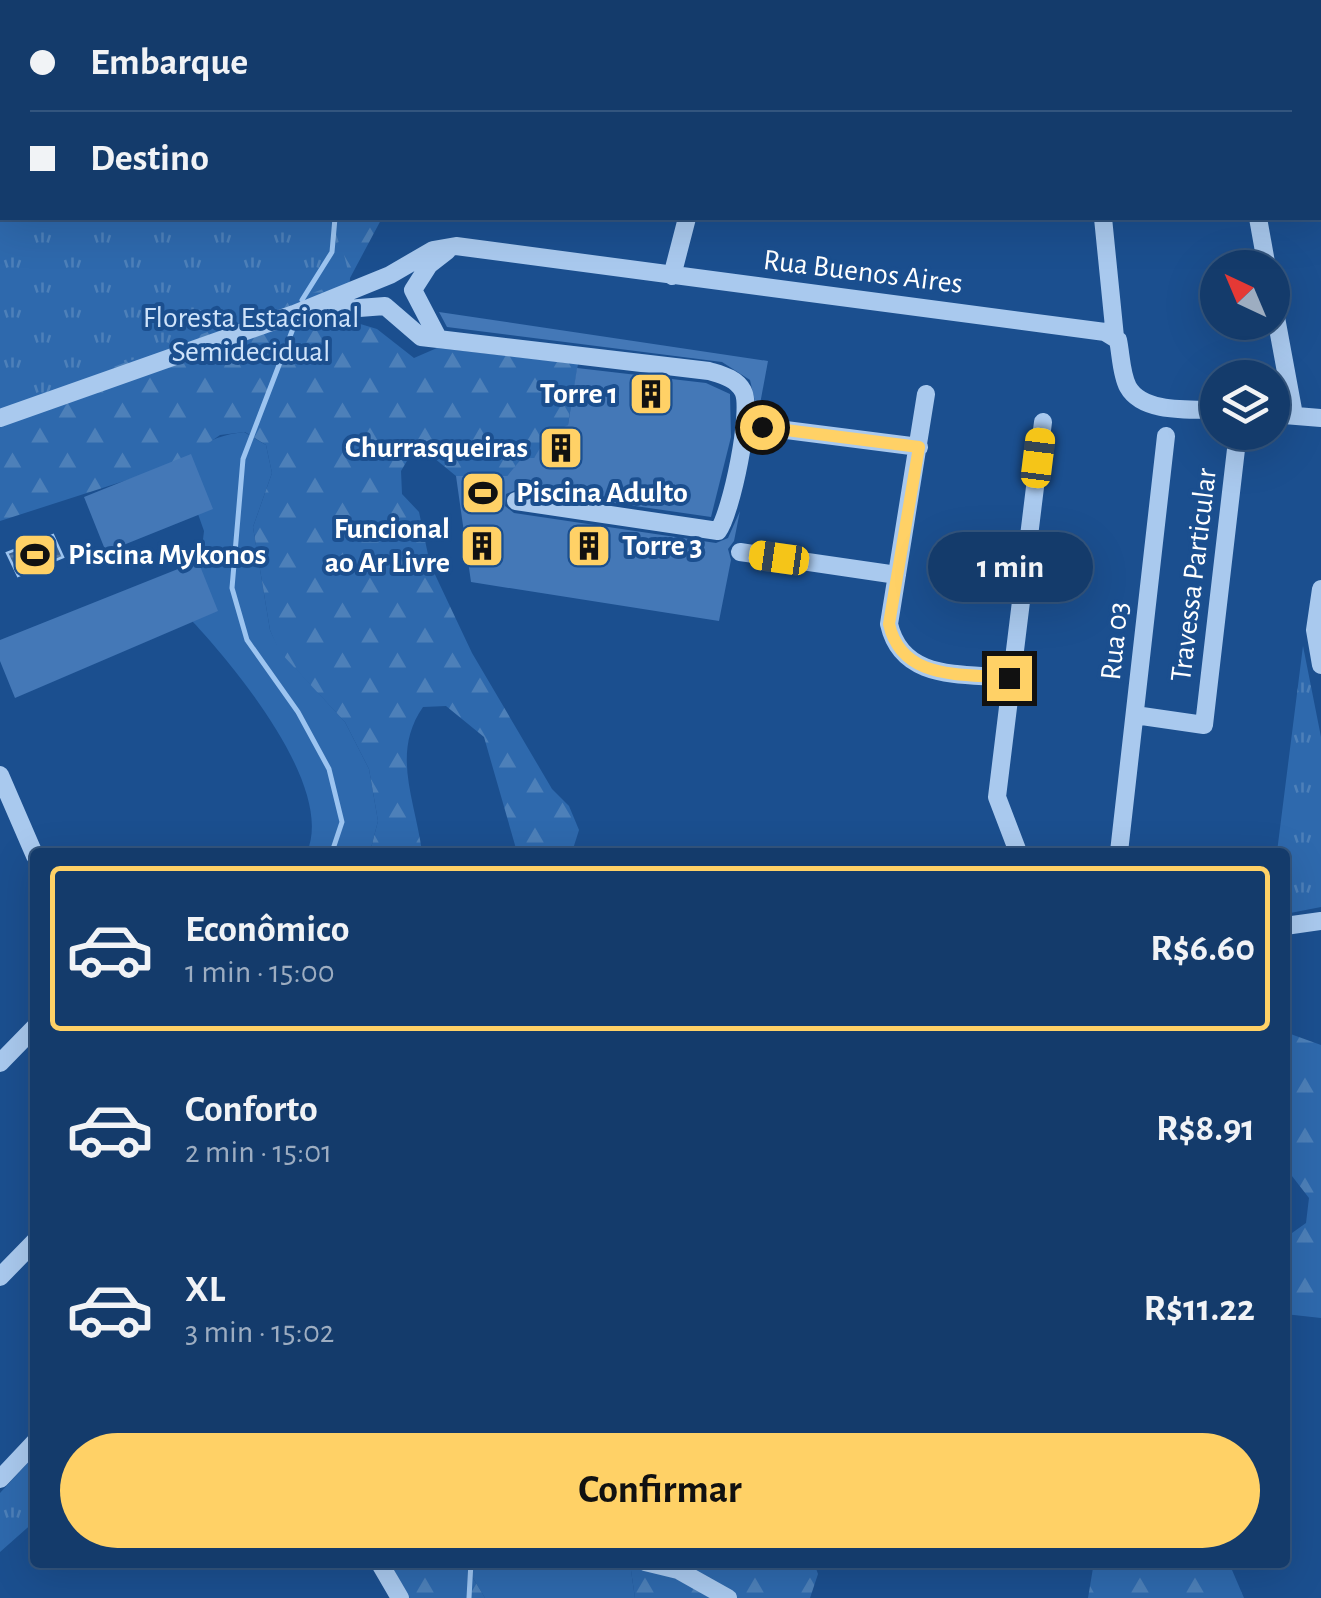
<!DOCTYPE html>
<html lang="pt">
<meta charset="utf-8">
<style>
:root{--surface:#143b6b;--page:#1d4271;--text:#f1f3f6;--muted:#9dadc1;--line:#33557e;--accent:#ffd166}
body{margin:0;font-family:"Alegreya Sans",sans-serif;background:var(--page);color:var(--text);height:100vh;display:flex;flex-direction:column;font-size:38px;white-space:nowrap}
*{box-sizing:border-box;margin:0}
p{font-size:32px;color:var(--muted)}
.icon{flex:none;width:55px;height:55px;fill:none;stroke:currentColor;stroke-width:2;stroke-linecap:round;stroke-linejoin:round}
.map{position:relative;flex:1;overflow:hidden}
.drawer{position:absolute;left:30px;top:848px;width:1260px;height:720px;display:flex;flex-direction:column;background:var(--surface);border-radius:10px;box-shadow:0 10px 40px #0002,0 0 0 2px var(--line)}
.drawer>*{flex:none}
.hud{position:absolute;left:0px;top:0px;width:1322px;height:220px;box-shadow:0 10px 40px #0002,0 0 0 2px var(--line);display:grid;align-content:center;height:220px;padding:0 30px;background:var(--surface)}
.needle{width:65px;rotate:316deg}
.controls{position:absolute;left:1200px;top:250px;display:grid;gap:20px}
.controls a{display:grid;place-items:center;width:90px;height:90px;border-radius:50%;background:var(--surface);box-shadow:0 10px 40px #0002,0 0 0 2px var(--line);font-size:50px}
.end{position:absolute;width:45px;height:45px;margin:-22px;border:12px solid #ffd166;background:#111;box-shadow:0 0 0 5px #111}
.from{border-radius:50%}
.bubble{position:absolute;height:70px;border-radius:35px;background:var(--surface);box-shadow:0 10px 40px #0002,0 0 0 2px var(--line);font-size:32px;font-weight:700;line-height:70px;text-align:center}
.car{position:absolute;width:30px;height:60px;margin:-30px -15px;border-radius:12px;box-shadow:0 0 8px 2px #0007;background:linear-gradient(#f5c518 24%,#345 0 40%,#f5c518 0 76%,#345 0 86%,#f5c518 0)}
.hud b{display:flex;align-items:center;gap:35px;height:95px;font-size:38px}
.hud b+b{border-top:2px solid var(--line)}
.hud i{width:25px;height:25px;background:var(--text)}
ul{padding:18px 0 0;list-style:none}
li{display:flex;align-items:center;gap:30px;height:165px;margin:0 20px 15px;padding:0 10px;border:5px solid transparent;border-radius:10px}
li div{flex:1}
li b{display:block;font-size:38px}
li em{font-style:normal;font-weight:700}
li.selected{border-color:var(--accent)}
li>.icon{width:90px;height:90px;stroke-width:1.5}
.button{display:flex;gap:20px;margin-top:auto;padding:20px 30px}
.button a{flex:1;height:115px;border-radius:60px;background:var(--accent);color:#111;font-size:40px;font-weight:700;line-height:115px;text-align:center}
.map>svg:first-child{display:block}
.grass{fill:#2e69ad}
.forest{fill:url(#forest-firs)}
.park{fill:url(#park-tufts)}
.water{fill:url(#water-rules);stroke:#9cc4f0;stroke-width:2.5}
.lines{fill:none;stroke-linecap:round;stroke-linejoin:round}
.stream{stroke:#9cc4f0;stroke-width:5}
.building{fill:#4478b7}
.minor{stroke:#a9c9ee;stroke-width:18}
.route{stroke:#ffd166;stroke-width:12}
.labels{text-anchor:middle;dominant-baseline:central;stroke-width:8;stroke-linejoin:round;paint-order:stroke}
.street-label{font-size:30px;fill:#fff;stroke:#1b4f8f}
.park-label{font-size:30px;fill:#cfe3fa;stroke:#1b4f8f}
.poi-label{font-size:30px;font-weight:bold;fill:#fff;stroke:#1b4f8f;text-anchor:end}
</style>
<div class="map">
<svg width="1321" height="1598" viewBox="0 0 1321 1598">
<defs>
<pattern id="forest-firs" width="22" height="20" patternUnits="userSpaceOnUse" patternTransform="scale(2.5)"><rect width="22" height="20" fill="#2e69ad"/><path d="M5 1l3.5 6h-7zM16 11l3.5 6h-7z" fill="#4d80b9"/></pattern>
<pattern id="park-tufts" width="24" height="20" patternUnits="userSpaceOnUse" patternTransform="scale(2.5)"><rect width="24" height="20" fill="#2e69ad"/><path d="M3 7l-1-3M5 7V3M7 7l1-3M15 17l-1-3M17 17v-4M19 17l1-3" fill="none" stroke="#4d80b9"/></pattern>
<pattern id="water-rules" width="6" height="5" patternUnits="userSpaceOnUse" patternTransform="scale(2.5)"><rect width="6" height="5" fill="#3c6290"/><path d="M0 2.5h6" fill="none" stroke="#597aa1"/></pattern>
</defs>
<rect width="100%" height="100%" fill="#1b4f8f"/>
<path class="grass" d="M 244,432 L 266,445 L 272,473 L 253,527 L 270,630 L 280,651 L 345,722 L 369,769 L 378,821 L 370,852 L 307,852 C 335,787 235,667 193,622 L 204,531 L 180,463 C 200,444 217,435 244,432 Z
M 464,1563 L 630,1563 L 635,1598 L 485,1598 Z"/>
<path class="forest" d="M 240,218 L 382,218 L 350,278 L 347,320 L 377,329 L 414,358 L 437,348 L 578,364 L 568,425 L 534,458 L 522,459 L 507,476 L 456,476 L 417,444 L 401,471 L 402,494 L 419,512 L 430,564 L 472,653 L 552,789 L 569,806 L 579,830 L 572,852 L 517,852 L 484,737 L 446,706 L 423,707 C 391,753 415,799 422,852 L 370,852 L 378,821 L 369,769 L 345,722 L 279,651 L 270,630 L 253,527 L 272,473 L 266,445 L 245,432 L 220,435 L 180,463 L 0,521 L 0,331 Z
M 1285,1032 L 1321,1045 L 1321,1318 L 1285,1314 L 1285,1238 L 1306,1223 L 1309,1198 L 1285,1167 Z
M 672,1562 L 814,1563 L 818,1574 L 810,1598 L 635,1598 L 630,1563 L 646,1566 Z
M 1094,1562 L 1229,1563 L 1244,1598 L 1088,1598 Z
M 391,1563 L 464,1563 L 485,1598 L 408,1598 Z"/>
<path class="park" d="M 0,0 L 283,0 L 2,2 L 2,218 L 335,218 L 350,279 L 0,409 Z
M 1303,646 L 1321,737 L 1321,907 L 1285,914 L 1285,852 L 1277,852 Z
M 35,1455 L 35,1521 L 0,1552 L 0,1493 Z"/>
<path class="water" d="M 53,535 L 63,557 L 18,576 L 7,553 Z"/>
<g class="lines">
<path class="stream" d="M 283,0 L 283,2
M 302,300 L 332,252 L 335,218
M 294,326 L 243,459 L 232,588 L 247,640 L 298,712 L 329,769 L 342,822 L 332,852
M 469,1598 L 471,1562"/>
</g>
<path class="building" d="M 439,312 L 768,361 L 758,415 L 750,380 L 722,362 L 447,327 Z
M 577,368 L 706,383 L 730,394 L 731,437 L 711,517 L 518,489 L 506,494 L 505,506 L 514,513 L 716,543 L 728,538 L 740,511 L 734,541 L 728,549 L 731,560 L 719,621 L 471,582 L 456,476 L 507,476 L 522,458 L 534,458 L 548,435 L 568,425 Z
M 191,454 L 213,509 L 106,552 L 84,497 Z
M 198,561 L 218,611 L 15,698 L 0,661 L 0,640 Z"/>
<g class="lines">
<path class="minor" d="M 1079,0 L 1080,2
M 1222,0 L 1222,2
M 721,2 L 722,0
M 1103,218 L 1115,337
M 1258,218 L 1267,268
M 672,276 L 687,218
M 1272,296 L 1294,415
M 320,311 L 385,306 L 421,337 L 709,371 C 722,375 736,378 743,391 C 753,410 731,514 718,531 L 516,501
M 438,338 L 413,290 L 429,265 L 447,251
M 926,394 L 889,624 C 902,681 961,673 1009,678
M 1272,414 L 1321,418
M 0,418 L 294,314 L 390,275 L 433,250 L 456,246 L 1105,332 L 1118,340 C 1121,354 1121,374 1128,387 C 1143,414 1192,409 1218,410
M 762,427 L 919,447
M 740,552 L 897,575
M 1321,589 L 1315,630 L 1321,665
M 1135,715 L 1204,725 L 1238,432
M 0,775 L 35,856
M 1018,852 L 997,797 L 1043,422
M 1119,852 L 1166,436
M 1285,926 L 1321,921
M 0,1063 L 35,1027
M 0,1277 L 35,1241
M 0,1479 L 35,1442
M 379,1562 L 400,1598
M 645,1562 L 678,1570 L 728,1598"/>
</g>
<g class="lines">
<path class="route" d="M 762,427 L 919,447 L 889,624 C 902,681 961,673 1009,678"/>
</g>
<defs>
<symbol id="building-square" viewBox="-11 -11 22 22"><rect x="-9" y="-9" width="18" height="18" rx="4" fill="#ffd166" stroke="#1b4f8f"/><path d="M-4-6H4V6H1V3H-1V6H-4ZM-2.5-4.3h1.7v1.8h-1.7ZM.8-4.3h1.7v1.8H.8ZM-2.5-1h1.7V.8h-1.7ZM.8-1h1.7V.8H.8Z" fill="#111"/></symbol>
<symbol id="stadium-square" viewBox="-11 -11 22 22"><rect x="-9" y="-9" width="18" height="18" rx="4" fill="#ffd166" stroke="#1b4f8f"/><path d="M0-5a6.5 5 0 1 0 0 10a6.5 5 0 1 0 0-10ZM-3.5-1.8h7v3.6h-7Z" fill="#111"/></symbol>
</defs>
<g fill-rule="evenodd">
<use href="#building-square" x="626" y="369" width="50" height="50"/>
<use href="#building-square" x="536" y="423" width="50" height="50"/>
<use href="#stadium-square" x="458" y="468" width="50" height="50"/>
<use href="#building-square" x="457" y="521" width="50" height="50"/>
<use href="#building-square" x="564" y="521" width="50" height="50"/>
<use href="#stadium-square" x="10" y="530" width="50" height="50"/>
</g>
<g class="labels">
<g class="street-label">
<text transform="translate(863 272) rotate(7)">Rua Buenos Aires</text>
<text transform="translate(1194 575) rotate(-83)">Travessa Particular</text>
<text transform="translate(1115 641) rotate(-84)">Rua 03</text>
</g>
<g class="park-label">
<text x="251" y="318">Floresta Estacional<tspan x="251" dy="34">Semidecidual</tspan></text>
</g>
<g class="poi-label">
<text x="618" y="394">Torre 1</text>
<text x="528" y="448">Churrasqueiras</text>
<text x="516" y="493" text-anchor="start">Piscina Adulto</text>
<text x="450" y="529">Funcional<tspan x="450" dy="34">ao Ar Livre</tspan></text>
<text x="622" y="546" text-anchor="start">Torre 3</text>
<text x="68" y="555" text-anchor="start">Piscina Mykonos</text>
</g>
</g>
</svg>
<div class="controls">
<a><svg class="needle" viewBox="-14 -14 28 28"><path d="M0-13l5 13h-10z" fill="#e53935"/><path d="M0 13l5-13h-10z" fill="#9dadc1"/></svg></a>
<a><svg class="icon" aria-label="layers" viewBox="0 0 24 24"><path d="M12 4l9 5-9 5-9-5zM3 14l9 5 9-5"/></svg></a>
</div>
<i class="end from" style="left:762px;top:427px"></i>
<i class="end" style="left:1009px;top:678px"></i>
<div class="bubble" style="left:928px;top:532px;width:165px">1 min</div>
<i class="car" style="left:1038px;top:458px;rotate:7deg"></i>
<i class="car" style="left:779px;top:558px;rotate:278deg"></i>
<div class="hud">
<b><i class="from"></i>Embarque</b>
<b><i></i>Destino</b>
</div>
<section class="drawer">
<ul>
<li class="selected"><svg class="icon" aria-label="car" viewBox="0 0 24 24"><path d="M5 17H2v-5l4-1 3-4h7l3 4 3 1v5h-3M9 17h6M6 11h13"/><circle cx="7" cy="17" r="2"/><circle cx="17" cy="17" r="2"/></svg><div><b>Econômico</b><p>1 min · 15:00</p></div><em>R$6.60</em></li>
<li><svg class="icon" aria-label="car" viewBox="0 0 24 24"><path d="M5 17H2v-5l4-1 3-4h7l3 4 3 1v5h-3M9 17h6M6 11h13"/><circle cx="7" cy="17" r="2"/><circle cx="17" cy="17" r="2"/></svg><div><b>Conforto</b><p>2 min · 15:01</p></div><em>R$8.91</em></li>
<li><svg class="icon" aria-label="car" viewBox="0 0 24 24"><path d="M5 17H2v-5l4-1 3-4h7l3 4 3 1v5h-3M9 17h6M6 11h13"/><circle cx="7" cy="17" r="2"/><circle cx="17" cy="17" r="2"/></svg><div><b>XL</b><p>3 min · 15:02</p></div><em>R$11.22</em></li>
</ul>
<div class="button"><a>Confirmar</a></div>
</section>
</div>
